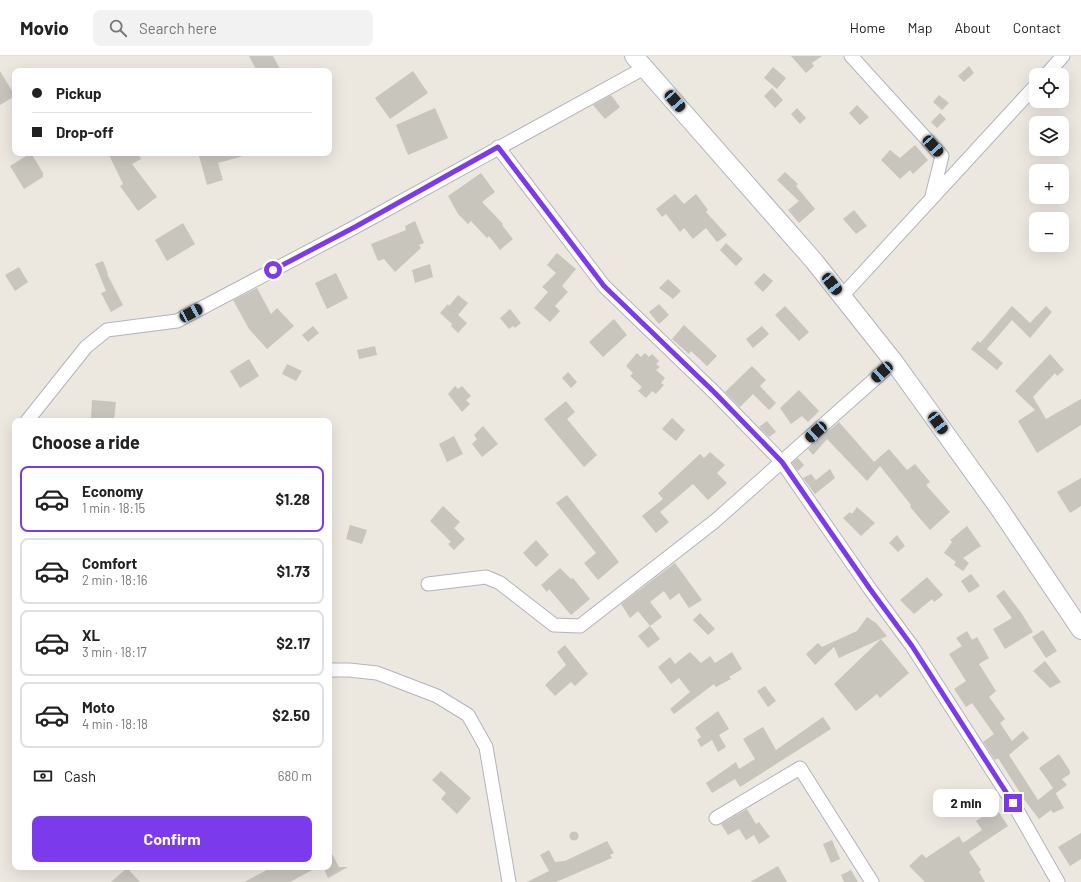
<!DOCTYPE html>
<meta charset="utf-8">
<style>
:root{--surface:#fff;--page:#f2f2f2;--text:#222;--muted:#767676;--line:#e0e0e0;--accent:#7c3aed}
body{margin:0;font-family:Barlow,sans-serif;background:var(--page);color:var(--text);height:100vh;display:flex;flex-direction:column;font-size:15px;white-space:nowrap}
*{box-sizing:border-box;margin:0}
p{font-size:13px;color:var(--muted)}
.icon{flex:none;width:22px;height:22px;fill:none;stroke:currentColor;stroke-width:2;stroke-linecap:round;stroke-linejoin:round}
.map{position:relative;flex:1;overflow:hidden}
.side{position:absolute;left:12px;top:362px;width:320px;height:452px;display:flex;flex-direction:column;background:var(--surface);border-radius:8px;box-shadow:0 4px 16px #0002}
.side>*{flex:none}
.banner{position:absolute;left:12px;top:12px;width:320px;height:88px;border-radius:8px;box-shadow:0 4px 16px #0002;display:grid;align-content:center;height:88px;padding:0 20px;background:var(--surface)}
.buttons{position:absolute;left:1029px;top:12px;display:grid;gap:8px}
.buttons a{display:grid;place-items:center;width:40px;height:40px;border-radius:8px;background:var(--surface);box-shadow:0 4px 16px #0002;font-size:20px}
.end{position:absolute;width:18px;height:18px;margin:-9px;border:5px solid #7c3aed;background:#fff;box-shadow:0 0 0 2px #fff}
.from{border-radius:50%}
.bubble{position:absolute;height:28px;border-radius:8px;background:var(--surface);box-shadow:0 4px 16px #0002;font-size:13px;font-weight:700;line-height:28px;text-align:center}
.car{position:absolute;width:12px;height:24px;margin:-12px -6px;border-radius:5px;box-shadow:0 0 3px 1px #0007;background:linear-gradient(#222 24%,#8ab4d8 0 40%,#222 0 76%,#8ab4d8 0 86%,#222 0)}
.banner b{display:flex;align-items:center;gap:14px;height:38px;font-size:15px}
.banner b+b{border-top:1px solid var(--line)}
.banner i{width:10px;height:10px;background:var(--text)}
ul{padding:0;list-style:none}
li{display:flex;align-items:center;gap:12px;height:66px;margin:0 8px 6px;padding:0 12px;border:2px solid var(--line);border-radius:8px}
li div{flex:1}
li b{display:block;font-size:15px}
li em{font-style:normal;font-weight:700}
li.active{border-color:var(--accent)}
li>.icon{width:36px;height:36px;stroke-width:1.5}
h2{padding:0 20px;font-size:18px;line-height:48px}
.pay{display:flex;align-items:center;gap:10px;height:44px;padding:0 20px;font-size:15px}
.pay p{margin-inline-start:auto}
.action{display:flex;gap:8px;margin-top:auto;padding:8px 20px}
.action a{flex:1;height:46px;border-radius:8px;background:var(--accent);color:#fff;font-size:16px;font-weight:700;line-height:46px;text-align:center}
header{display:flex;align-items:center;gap:24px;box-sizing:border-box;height:56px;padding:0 20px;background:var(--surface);border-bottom:1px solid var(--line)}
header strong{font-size:19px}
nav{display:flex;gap:22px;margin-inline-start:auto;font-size:14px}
.search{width:280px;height:36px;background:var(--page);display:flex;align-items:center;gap:10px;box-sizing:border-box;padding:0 14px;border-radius:8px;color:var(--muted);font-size:15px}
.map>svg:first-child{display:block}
.building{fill:#c8c5bd}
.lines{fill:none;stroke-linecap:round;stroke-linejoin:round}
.street-casing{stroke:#b2b4be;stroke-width:15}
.secondary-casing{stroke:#b2b4be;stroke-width:20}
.street{stroke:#fff;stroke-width:13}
.secondary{stroke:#fff;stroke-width:18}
.route{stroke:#7c3aed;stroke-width:5}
</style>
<header>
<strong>Movio</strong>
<div class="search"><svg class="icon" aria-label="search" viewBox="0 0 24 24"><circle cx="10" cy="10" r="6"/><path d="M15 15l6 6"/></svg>Search here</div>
<nav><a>Home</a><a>Map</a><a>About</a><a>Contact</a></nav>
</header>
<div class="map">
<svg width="1081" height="826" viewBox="0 0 1081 826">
<rect width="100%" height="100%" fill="#ece7df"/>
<path class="building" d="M 249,0 L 273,0 L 281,15 L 257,15 Z
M 791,0 L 822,0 L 812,7 L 814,10 L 806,17 Z
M 969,10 L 974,17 L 964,26 L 958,20 Z
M 773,11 L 786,22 L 777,33 L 764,22 Z
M 0,15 L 15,40 L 0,49 Z
M 413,15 L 428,37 L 390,63 L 375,42 Z
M 772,32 L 783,44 L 775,52 L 764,40 Z
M 611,39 L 620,51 L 605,63 L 593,49 Z
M 939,39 L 949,47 L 942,54 L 933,46 Z
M 857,49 L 869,61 L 860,69 L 849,57 Z
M 435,52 L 448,82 L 408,99 L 396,69 Z
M 797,52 L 806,62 L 800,68 L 791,58 Z
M 940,57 L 946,63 L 937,72 L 931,66 Z
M 915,89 L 928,104 L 913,118 L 910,114 L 900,123 L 881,104 L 890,94 L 900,102 Z
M 31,97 L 43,117 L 43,121 L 24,133 L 10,110 Z
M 108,97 L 138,97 L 141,103 L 132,108 L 157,141 L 138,155 L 120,130 L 123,128 Z
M 209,97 L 243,97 L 243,100 L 218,107 L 223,124 L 207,129 L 199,100 Z
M 785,116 L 798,128 L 796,130 L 815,153 L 799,167 L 788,154 L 799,145 L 777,124 Z
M 481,117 L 495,136 L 482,146 L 503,168 L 502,169 L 513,183 L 500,194 L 489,180 L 487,182 L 471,165 L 468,168 L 458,158 L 448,140 Z
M 675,138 L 684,148 L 696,138 L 708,154 L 706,156 L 727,179 L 717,186 L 706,172 L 693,183 L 684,172 L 680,176 L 666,158 L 662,161 L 656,153 Z
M 854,154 L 867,170 L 856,178 L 843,163 Z
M 415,165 L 424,187 L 419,189 L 421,192 L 395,216 L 384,203 L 378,205 L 371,188 L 406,174 L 405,170 Z
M 183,167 L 195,188 L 167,205 L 155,184 Z
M 726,187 L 743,203 L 736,210 L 720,194 Z
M 557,197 L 576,213 L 562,230 L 568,236 L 555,250 L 560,255 L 550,266 L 534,252 L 548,236 L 542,231 L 556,217 L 547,209 Z
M 103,205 L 108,218 L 107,218 L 123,249 L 111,256 L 101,237 L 106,235 L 95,208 Z
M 430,208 L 433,221 L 415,227 L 412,214 Z
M 19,211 L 28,226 L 15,235 L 5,219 Z
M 336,217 L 348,242 L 327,253 L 315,227 Z
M 764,217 L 773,225 L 763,236 L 754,227 Z
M 668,223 L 681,235 L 673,243 L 659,232 Z
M 257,232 L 271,258 L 277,252 L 294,270 L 267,293 L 249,273 L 233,244 Z
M 458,239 L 468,247 L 458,259 L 467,267 L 458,277 L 451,270 L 452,268 L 440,257 L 448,248 L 449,250 Z
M 659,248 L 669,259 L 659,268 L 649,256 Z
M 785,250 L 809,276 L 799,285 L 775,259 Z
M 1012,250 L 1030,267 L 1046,250 L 1052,256 L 1030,282 L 1012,264 L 987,293 L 1003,307 L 997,314 L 971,293 L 978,285 L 980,287 Z
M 510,253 L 521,267 L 515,272 L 513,270 L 509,273 L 500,262 Z
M 614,263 L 627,279 L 603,301 L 589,286 Z
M 684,269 L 717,300 L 707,310 L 691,295 L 689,298 L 672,283 Z
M 313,270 L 319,277 L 308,286 L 302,279 Z
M 762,270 L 769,278 L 753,292 L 746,283 Z
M 375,290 L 377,299 L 359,303 L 357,294 Z
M 637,297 L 641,301 L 645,297 L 649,301 L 652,298 L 659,305 L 656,308 L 660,311 L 656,314 L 665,322 L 661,327 L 664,329 L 656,338 L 652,335 L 646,342 L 638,335 L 642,331 L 630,320 L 633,317 L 626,310 Z
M 1050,298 L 1064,314 L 1057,320 L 1055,317 L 1033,341 L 1046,363 L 1081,343 L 1081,369 L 1037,397 L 1018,365 L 1035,354 L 1015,335 Z
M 249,303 L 259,320 L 240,332 L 230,315 Z
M 287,308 L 302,315 L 296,325 L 282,318 Z
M 752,310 L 766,324 L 760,330 L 776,347 L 769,354 L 753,338 L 740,351 L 725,336 Z
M 568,316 L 577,326 L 571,332 L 562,322 Z
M 455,330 L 458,333 L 462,330 L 471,340 L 466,344 L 470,348 L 462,356 L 448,338 Z
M 799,334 L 819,355 L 808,366 L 802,360 L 791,368 L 780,352 Z
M 92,344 L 116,346 L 114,364 L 91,362 Z
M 566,345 L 575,356 L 567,363 L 597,399 L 584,411 L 544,363 Z
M 672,362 L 685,374 L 676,385 L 662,373 Z
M 767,365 L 776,376 L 769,381 L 759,371 Z
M 839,366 L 874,406 L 889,393 L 907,414 L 915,408 L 930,426 L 926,429 L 950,456 L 930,474 L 910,451 L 911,449 L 880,410 L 867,425 L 827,383 L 813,399 L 808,393 Z
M 483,370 L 498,388 L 482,401 L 472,388 L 477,383 L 474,379 Z
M 454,380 L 463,398 L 447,406 L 439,388 Z
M 710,396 L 725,409 L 717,417 L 727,427 L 708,444 L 693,428 L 660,456 L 669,466 L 656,477 L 642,460 L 663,443 L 658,437 L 700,398 L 704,402 Z
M 798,402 L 804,409 L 798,415 L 792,407 Z
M 830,413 L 835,422 L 815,438 L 803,422 L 811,418 L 816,424 Z
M 1081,422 L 1081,450 L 1070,457 L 1057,436 Z
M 567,439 L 619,506 L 598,524 L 584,507 L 596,497 L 556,447 Z
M 443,450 L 460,466 L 454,472 L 465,483 L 454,494 L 448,488 L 451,486 L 430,465 Z
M 857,451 L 875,467 L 861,480 L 843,462 L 850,456 L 852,458 Z
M 350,469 L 367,474 L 362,488 L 346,483 Z
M 967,470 L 981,490 L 963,502 L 969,507 L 963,515 L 954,509 L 956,506 L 944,497 L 952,486 L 950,484 Z
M 897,479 L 905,490 L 898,496 L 889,487 Z
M 536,484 L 549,499 L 536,511 L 523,497 Z
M 675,507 L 702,544 L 689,552 L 679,537 L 670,544 L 664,535 L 650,546 L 662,561 L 650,570 L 638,555 L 630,562 L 621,548 Z
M 560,512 L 571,523 L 573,522 L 590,543 L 571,559 L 549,533 L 547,536 L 541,529 Z
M 971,518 L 980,530 L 969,537 L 961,525 Z
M 927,521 L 943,539 L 934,546 L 932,543 L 914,558 L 900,544 Z
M 1004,534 L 1022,558 L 1033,576 L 1005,593 L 993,573 L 1012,562 L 996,540 Z
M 700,557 L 715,573 L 708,579 L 693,564 Z
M 867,561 L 876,567 L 887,580 L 839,602 L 834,591 L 815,609 L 806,598 L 818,587 L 822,591 L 857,575 Z
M 650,570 L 660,583 L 648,592 L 638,580 Z
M 1043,574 L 1057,595 L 1046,602 L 1032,581 Z
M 967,575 L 972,584 L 977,581 L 989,602 L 979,608 L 996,635 L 989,641 L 1005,663 L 1000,667 L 1012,685 L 1023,675 L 1029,682 L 1009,699 L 1038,744 L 1053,732 L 1039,712 L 1059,698 L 1070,715 L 1070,718 L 1062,723 L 1067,729 L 1056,737 L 1055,736 L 1064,752 L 1053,757 L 1051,754 L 1039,763 L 1026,746 L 998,702 L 995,704 L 983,686 L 994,678 L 972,647 L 966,651 L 954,633 L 966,625 L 949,598 L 962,590 L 956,582 Z
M 881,583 L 909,617 L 880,642 L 877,638 L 856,655 L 834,628 Z
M 565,589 L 588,618 L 575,630 L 571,626 L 555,640 L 545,629 L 566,609 L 557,596 Z
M 690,596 L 701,607 L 710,600 L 715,607 L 732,596 L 742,613 L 729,621 L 731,623 L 716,631 L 714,628 L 674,658 L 670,653 L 690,636 L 679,622 L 671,628 L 658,611 L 670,601 L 675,608 Z
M 1045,605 L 1061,626 L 1050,632 L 1033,615 Z
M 765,630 L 776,645 L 768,651 L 757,635 Z
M 718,655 L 729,673 L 719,679 L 726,691 L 718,696 L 712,684 L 701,691 L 697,684 L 701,681 L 695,672 Z
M 823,661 L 831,673 L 740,731 L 735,723 L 712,737 L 706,727 L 736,706 L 739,713 L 755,703 L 743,683 L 763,671 L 776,694 Z
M 441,715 L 471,742 L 457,758 L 441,743 L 446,737 L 432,724 Z
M 996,752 L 1008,770 L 969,796 L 981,814 L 979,816 L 985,826 L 925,826 L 909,810 L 922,798 L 926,802 L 959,780 L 963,787 L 982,774 L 976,765 Z
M 747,753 L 756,768 L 759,766 L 770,781 L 759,788 L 754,779 L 746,784 L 739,773 L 728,779 L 721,768 Z
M569.5 780a4.5 4.5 0 1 1 9 0a4.5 4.5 0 1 1-9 0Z
M 1081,777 L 1081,803 L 1070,810 L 1058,791 Z
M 832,784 L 840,803 L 831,807 L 823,788 Z
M 607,785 L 614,797 L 610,799 L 612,802 L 556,826 L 527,826 L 549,815 L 540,799 L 549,794 L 555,806 L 565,805 Z
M 329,792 L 339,811 L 348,811 L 328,822 L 323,811 L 329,811 Z
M 778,810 L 787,826 L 750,826 Z
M 273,811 L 318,811 L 290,826 L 244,826 Z
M 127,812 L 140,826 L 111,826 Z
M 851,814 L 858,826 L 844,826 L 841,819 Z"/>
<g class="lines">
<defs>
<path id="street" d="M 851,0 L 942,100 L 932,140
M 1046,19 L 1063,0
M 498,91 L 604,230 L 715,337 L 782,406 L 870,533 L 912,590 L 1013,747 L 1058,826
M 842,240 L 1036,29
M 27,365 L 86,291 L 107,274 L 177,265 L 355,171 L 646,11
M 428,528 L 486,521 L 500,527 L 554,569 L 580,570 L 715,465 L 894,306
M 329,614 L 349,614 L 377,617 L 437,640 L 468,659 L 486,691 L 509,826
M 716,762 L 800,712 L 872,826"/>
<path id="secondary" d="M 634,0 L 814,205 L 894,306 L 999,452 L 1081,574"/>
</defs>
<use href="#street" class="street-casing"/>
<use href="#secondary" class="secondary-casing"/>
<use href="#street" class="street"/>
<use href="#secondary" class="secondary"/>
</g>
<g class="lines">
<path class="route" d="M 273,214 L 355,171 L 498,91 L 604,230 L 714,336 L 782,406 L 870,533 L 912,590 L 1013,747"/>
</g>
</svg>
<div class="buttons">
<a><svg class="icon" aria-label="locate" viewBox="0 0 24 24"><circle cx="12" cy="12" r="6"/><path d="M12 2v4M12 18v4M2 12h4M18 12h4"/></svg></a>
<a><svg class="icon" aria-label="layers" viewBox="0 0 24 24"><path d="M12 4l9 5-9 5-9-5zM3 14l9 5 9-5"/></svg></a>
<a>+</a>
<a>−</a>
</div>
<i class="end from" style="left:273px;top:214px"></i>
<i class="end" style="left:1013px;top:747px"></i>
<div class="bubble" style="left:933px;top:733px;width:66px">2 min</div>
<i class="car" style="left:675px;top:45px;rotate:139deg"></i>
<i class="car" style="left:933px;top:90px;rotate:138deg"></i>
<i class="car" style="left:832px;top:228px;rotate:142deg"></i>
<i class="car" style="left:191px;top:257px;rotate:62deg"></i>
<i class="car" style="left:882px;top:316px;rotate:228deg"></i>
<i class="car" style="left:938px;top:367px;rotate:144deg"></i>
<i class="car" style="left:816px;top:376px;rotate:228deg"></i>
<div class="banner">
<b><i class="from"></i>Pickup</b>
<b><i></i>Drop-off</b>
</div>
<section class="side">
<h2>Choose a ride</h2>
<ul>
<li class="active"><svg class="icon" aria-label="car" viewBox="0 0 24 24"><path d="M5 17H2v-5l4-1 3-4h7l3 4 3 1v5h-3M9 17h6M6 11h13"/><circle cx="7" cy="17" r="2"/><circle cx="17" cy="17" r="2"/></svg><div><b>Economy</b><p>1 min · 18:15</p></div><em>$1.28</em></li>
<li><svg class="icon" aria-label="car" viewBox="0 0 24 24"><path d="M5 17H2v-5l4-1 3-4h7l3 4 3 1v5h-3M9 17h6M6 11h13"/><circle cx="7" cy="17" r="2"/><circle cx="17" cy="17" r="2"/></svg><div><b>Comfort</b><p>2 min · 18:16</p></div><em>$1.73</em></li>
<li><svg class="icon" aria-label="car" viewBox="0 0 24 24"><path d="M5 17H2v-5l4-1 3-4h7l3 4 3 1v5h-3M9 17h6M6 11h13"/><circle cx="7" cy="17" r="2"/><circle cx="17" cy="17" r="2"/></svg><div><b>XL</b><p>3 min · 18:17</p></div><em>$2.17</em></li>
<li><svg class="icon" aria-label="car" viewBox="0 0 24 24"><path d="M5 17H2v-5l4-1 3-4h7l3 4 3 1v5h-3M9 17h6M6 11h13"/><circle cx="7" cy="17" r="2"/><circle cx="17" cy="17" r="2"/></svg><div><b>Moto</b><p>4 min · 18:18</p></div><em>$2.50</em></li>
</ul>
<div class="pay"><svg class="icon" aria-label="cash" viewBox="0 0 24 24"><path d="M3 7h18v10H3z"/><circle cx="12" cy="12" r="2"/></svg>Cash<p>680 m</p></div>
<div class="action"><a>Confirm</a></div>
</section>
</div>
